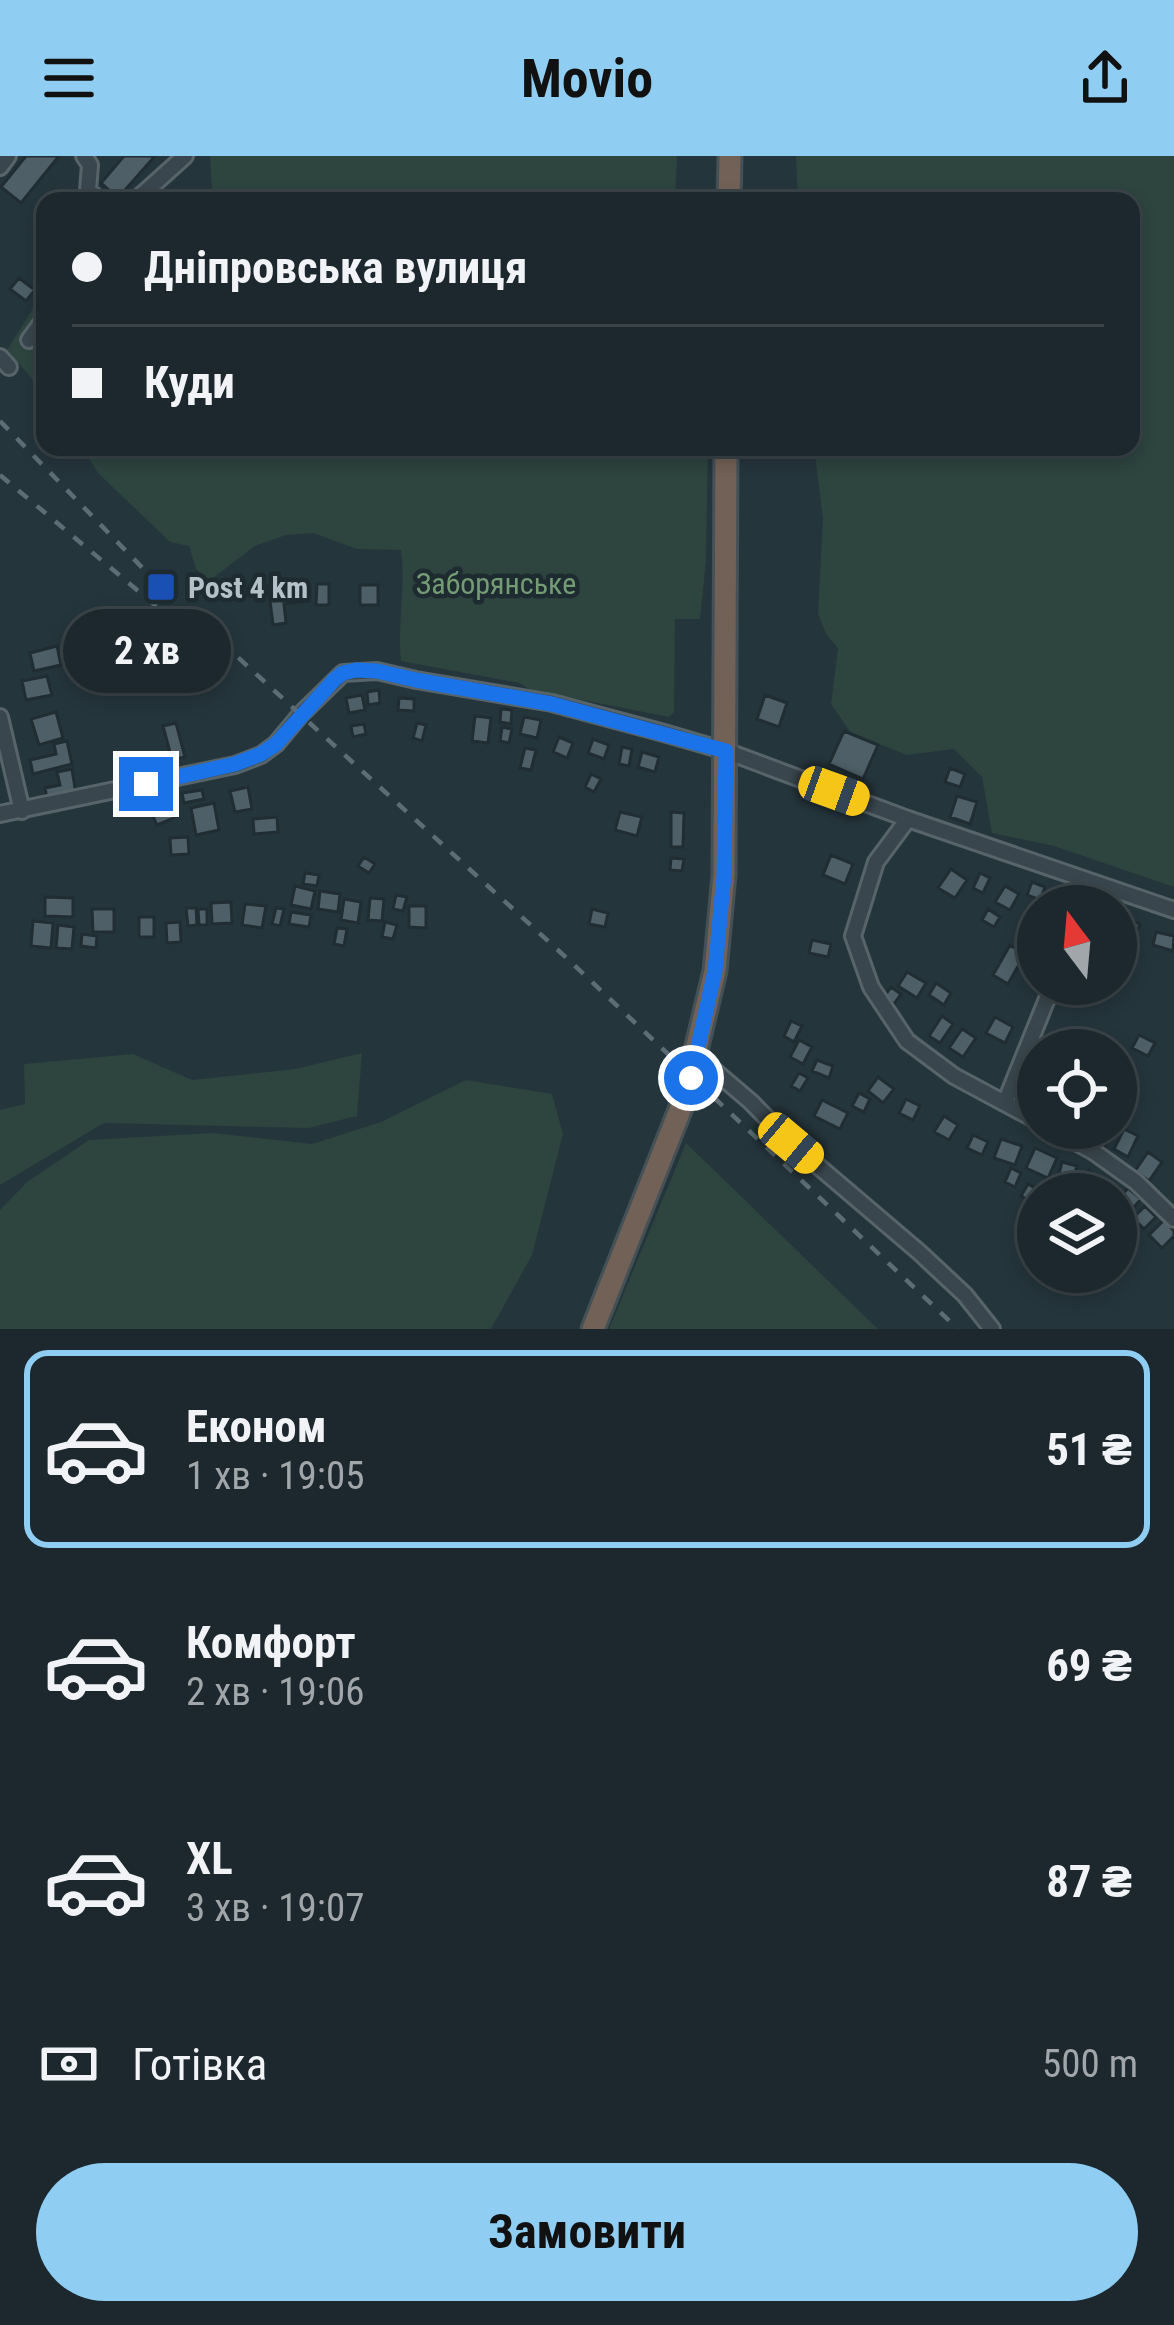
<!DOCTYPE html>
<html lang="uk">
<meta charset="utf-8">
<style>
:root{--surface:#1c282d;--page:#293439;--text:#f1f3f6;--muted:#a0a6aa;--line:#3a4449;--accent:#8fcdf2}
body{margin:0;font-family:"Roboto Condensed",sans-serif;background:var(--page);color:var(--text);height:100vh;display:flex;flex-direction:column;font-size:45px;white-space:nowrap}
*{box-sizing:border-box;margin:0}
p{font-size:39px;color:var(--muted)}
.icon{flex:none;width:66px;height:66px;fill:none;stroke:currentColor;stroke-width:2;stroke-linecap:round;stroke-linejoin:round}
.map{position:relative;height:1173px;overflow:hidden}
.details{display:flex;flex-direction:column;background:var(--surface);flex:1}
.details>*{flex:none}
.banner{position:absolute;left:36px;top:36px;width:1104px;height:264px;border-radius:24px;box-shadow:0 6px 18px #0003,0 0 0 3px var(--line);display:grid;align-content:center;height:264px;padding:0 36px;background:var(--surface)}
.needle{width:78px;rotate:344deg}
.buttons{position:absolute;left:1017px;top:729px;display:grid;gap:24px}
.buttons a{display:grid;place-items:center;width:120px;height:120px;border-radius:50%;background:var(--surface);box-shadow:0 6px 18px #0003,0 0 0 3px var(--line);font-size:60px}
.end{position:absolute;width:54px;height:54px;margin:-27px;border:15px solid #1a73e8;background:#fff;box-shadow:0 0 0 6px #fff}
.from{border-radius:50%}
.bubble{position:absolute;height:84px;border-radius:42px;background:var(--surface);box-shadow:0 6px 18px #0003,0 0 0 3px var(--line);font-size:39px;font-weight:700;line-height:84px;text-align:center}
.car{position:absolute;width:36px;height:72px;margin:-36px -18px;border-radius:15px;box-shadow:0 0 9px 3px #0007;background:linear-gradient(#f5c518 24%,#345 0 40%,#f5c518 0 76%,#345 0 86%,#f5c518 0)}
.banner b{display:flex;align-items:center;gap:42px;height:114px;font-size:45px}
.banner b+b{border-top:3px solid var(--line)}
.banner i{width:30px;height:30px;background:var(--text)}
ul{padding:21px 0 0;list-style:none}
li{display:flex;align-items:center;gap:36px;height:198px;margin:0 24px 18px;padding:0 12px;border:6px solid transparent;border-radius:24px}
li div{flex:1}
li b{display:block;font-size:45px}
li em{font-style:normal;font-weight:700}
li.selected{border-color:var(--accent)}
li>.icon{width:108px;height:108px;stroke-width:1.5}
.pay{display:flex;align-items:center;gap:30px;height:132px;padding:0 36px;font-size:45px}
.pay p{margin-inline-start:auto}
.action{display:flex;gap:24px;margin-top:auto;padding:24px 36px}
.action a{flex:1;height:138px;border-radius:72px;background:var(--accent);color:#111;font-size:48px;font-weight:700;line-height:138px;text-align:center}
header{display:flex;justify-content:space-between;align-items:center;height:156px;padding:0 36px;background:var(--accent);color:#111;font-size:54px;font-weight:700}
.map>svg:first-child{display:block}
.green{fill:#2d443f}
.building{fill:#4e5f67;stroke:#202d33;stroke-width:3}
.lines{fill:none;stroke-linecap:round;stroke-linejoin:round}
.minor-casing{stroke:#57646a;stroke-width:20}
.highway-casing{stroke:#445157;stroke-width:27}
.minor{stroke:#39464d;stroke-width:14}
.highway{stroke:#726156;stroke-width:21}
.rail{stroke:#5d6d75;stroke-width:4.5;stroke-dasharray:12 12;stroke-linecap:butt}
.route{stroke:#1a73e8;stroke-width:15}
.transit-dot{fill:#1a4fb4;stroke:#1e2b31;stroke-width:4.5}
.labels{text-anchor:middle;dominant-baseline:central;stroke-width:9;stroke-linejoin:round;paint-order:stroke}
.park-label{font-size:30px;fill:#749c74;stroke:#1e2b31}
.poi-label{font-size:30px;font-weight:bold;fill:#b5c1c8;stroke:#1e2b31;text-anchor:start}
</style>
<header><svg class="icon" aria-label="menu" viewBox="0 0 24 24"><path d="M4 6h16M4 12h16M4 18h16"/></svg>Movio<svg class="icon" aria-label="share" viewBox="0 0 24 24"><path d="M12 15V3M7 8l5-5 5 5M5 13v7h14v-7"/></svg></header>
<div class="map">
<svg width="1174" height="1173" viewBox="0 0 1174 1173">
<rect width="100%" height="100%" fill="#25353c"/>
<path class="green" d="M 210,0 L 677,0 L 675,45 L 176,45 L 212,35 Z
M 796,0 L 1174,0 L 1174,731 L 1054,690 L 992,677 L 982,621 L 954,593 L 907,599 L 851,577 L 831,548 L 838,492 L 826,478 L 818,458 L 823,363 L 814,291 L 1131,291 L 1131,45 L 798,45 Z
M 45,139 L 45,238 L 7,194 L 37,146 Z
M 82,291 L 708,291 L 706,405 L 700,463 L 675,463 L 674,556 L 669,561 L 531,534 L 520,527 L 401,505 C 397,467 406,431 401,394 L 357,393 L 313,377 L 286,379 L 255,390 L 209,425 L 196,413 L 189,390 L 170,386 L 98,317 Z
M 362,897 L 357,960 L 309,972 L 104,967 L 0,1029 L 0,954 L 25,948 L 24,908 L 133,898 L 192,924 L 295,913 Z
M 466,924 L 552,938 L 563,978 L 532,1099 L 491,1173 L 0,1173 L 0,1054 L 27,1026 L 89,984 L 213,977 L 312,988 L 381,966 Z
M 686,987 L 878,1173 L 609,1173 Z"/>
<path class="building" d="M 26,0 L 59,0 L 21,47 L 1,31 Z
M 124,0 L 155,0 L 118,42 L 101,27 Z
M 19,122 L 35,134 L 26,145 L 10,133 Z
M 306,424 L 309,445 L 284,448 L 286,467 L 273,469 L 268,429 Z
M 317,428 L 329,428 L 329,449 L 316,449 Z
M 360,429 L 378,429 L 378,449 L 360,449 Z
M 57,490 L 61,509 L 34,515 L 30,497 Z
M 47,520 L 52,539 L 26,544 L 22,525 Z
M 379,534 L 380,547 L 368,549 L 367,536 Z
M 362,539 L 365,554 L 349,557 L 346,542 Z
M 765,539 L 787,547 L 779,571 L 757,563 Z
M 399,542 L 414,543 L 414,555 L 398,554 Z
M 501,553 L 512,554 L 511,568 L 500,566 Z
M 56,556 L 63,582 L 39,589 L 31,563 Z
M 475,560 L 491,562 L 488,587 L 472,585 Z
M 524,561 L 541,564 L 537,582 L 520,578 Z
M 176,567 L 185,601 L 172,604 L 163,570 Z
M 417,567 L 426,569 L 422,585 L 413,582 Z
M 364,568 L 366,578 L 353,581 L 351,570 Z
M 502,571 L 512,573 L 509,587 L 500,585 Z
M 844,575 L 878,589 L 863,623 L 829,608 Z
M 559,581 L 573,587 L 567,602 L 553,596 Z
M 593,583 L 609,589 L 604,603 L 588,597 Z
M 67,585 L 72,608 L 33,618 L 30,604 L 56,598 L 54,588 Z
M 622,591 L 632,593 L 629,610 L 619,608 Z
M 525,592 L 536,594 L 531,614 L 520,612 Z
M 642,596 L 659,601 L 655,616 L 638,611 Z
M 950,612 L 965,618 L 960,631 L 945,626 Z
M 72,613 L 76,638 L 47,643 L 45,632 L 60,629 L 57,616 Z
M 591,618 L 601,623 L 594,636 L 585,631 Z
M 248,631 L 252,653 L 235,656 L 230,635 Z
M 202,634 L 204,643 L 184,647 L 182,637 Z
M 957,640 L 977,646 L 970,668 L 950,661 Z
M 214,647 L 219,674 L 196,679 L 191,652 Z
M 170,651 L 174,662 L 157,669 L 152,658 Z
M 620,656 L 642,661 L 637,680 L 615,674 Z
M 671,656 L 684,657 L 683,691 L 671,691 Z
M 277,661 L 278,676 L 254,678 L 253,663 Z
M 188,681 L 189,698 L 171,699 L 170,682 Z
M 831,699 L 853,708 L 845,728 L 823,719 Z
M 364,701 L 375,708 L 369,717 L 358,710 Z
M 671,702 L 684,703 L 682,715 L 670,714 Z
M 951,713 L 967,724 L 955,742 L 938,732 Z
M 305,717 L 319,719 L 317,730 L 303,728 Z
M 980,717 L 990,722 L 983,737 L 973,732 Z
M 1032,726 L 1045,731 L 1040,744 L 1027,739 Z
M 295,730 L 315,735 L 311,753 L 291,749 Z
M 1005,730 L 1019,738 L 1010,754 L 995,746 Z
M 320,735 L 340,738 L 338,756 L 318,753 Z
M 396,739 L 407,741 L 403,755 L 393,753 Z
M 45,741 L 73,742 L 73,761 L 45,760 Z
M 370,742 L 384,743 L 382,765 L 368,764 Z
M 344,743 L 361,746 L 358,767 L 341,764 Z
M 231,746 L 232,767 L 212,768 L 211,747 Z
M 245,748 L 266,750 L 262,772 L 242,769 Z
M 409,750 L 426,750 L 426,772 L 409,771 Z
M 186,752 L 196,752 L 197,769 L 188,770 Z
M 276,752 L 284,753 L 280,770 L 272,768 Z
M 92,753 L 114,753 L 114,776 L 93,776 Z
M 198,753 L 207,753 L 207,769 L 199,769 Z
M 592,753 L 608,757 L 605,771 L 589,768 Z
M 988,753 L 1000,761 L 994,771 L 982,764 Z
M 291,756 L 311,759 L 309,771 L 289,768 Z
M 1119,759 L 1140,768 L 1131,791 L 1116,785 L 1116,766 Z
M 139,761 L 154,761 L 154,781 L 139,781 Z
M 33,765 L 53,767 L 51,792 L 31,790 Z
M 180,766 L 181,786 L 167,787 L 166,767 Z
M 385,766 L 397,769 L 393,783 L 382,781 Z
M 58,769 L 74,771 L 72,793 L 56,792 Z
M 337,772 L 347,773 L 344,790 L 334,788 Z
M 1156,776 L 1174,780 L 1173,795 L 1153,789 Z
M 82,778 L 97,780 L 96,792 L 81,790 Z
M 812,784 L 831,788 L 828,801 L 809,797 Z
M 1010,789 L 1025,798 L 1008,828 L 993,819 Z
M 907,816 L 926,827 L 917,842 L 898,830 Z
M 936,827 L 951,837 L 944,849 L 929,839 Z
M 891,831 L 901,838 L 894,848 L 884,841 Z
M 942,860 L 953,868 L 940,887 L 929,880 Z
M 995,861 L 1013,871 L 1005,887 L 986,877 Z
M 791,865 L 802,870 L 794,886 L 784,880 Z
M 962,873 L 976,882 L 963,901 L 949,892 Z
M 1139,879 L 1155,887 L 1148,900 L 1132,892 Z
M 799,884 L 812,891 L 803,908 L 790,901 Z
M 817,904 L 833,910 L 829,922 L 812,915 Z
M 799,917 L 808,922 L 800,935 L 791,930 Z
M 878,921 L 894,933 L 883,947 L 868,935 Z
M 859,937 L 870,943 L 864,956 L 852,950 Z
M 906,943 L 920,950 L 913,964 L 899,957 Z
M 822,944 L 848,957 L 840,973 L 814,960 Z
M 944,960 L 958,969 L 949,984 L 934,976 Z
M 1124,973 L 1138,980 L 1128,1001 L 1114,993 Z
M 1102,975 L 1111,980 L 1103,994 L 1095,990 Z
M 973,979 L 988,986 L 982,999 L 967,992 Z
M 1001,983 L 1022,990 L 1015,1009 L 994,1002 Z
M 1035,992 L 1057,1002 L 1048,1022 L 1026,1012 Z
M 1148,996 L 1162,1006 L 1149,1025 L 1135,1015 Z
M 1062,1006 L 1077,1010 L 1073,1023 L 1059,1018 Z
M 1011,1012 L 1021,1017 L 1015,1031 L 1005,1026 Z
M 1089,1014 L 1098,1023 L 1087,1035 L 1078,1026 Z
M 1028,1028 L 1045,1038 L 1038,1038 L 1038,1049 L 1021,1040 Z
M 1128,1032 L 1141,1043 L 1127,1059 L 1116,1050 L 1116,1046 Z
M 1145,1050 L 1156,1061 L 1144,1073 L 1133,1062 Z
M 1164,1064 L 1174,1075 L 1174,1080 L 1162,1092 L 1149,1079 Z
M 1122,1086 L 1130,1094 L 1121,1103 L 1116,1098 L 1116,1091 Z"/>
<g class="lines">
<defs>
<path id="minor" d="M 84,0 L 90,9 L 88,34 L 100,45
M 0,11 L 8,0
M 135,45 L 185,0
M 29,184 L 45,162
M 0,201 L 9,211
M 0,561 L 22,655
M 0,658 L 235,609 L 261,599 L 276,588 L 301,558 L 343,517 L 377,515 L 416,524 L 552,547 L 664,577 L 726,595 L 908,663 L 1174,754
M 908,663 L 876,706 L 853,780 L 871,831 L 907,885 L 954,920 L 1038,965
M 1085,750 L 1094,727
M 696,899 L 751,946 L 791,987 L 919,1096 L 965,1139 L 992,1173
M 1005,947 L 1053,828
M 1050,972 L 1094,996 L 1136,1026 L 1174,1063"/>
<path id="highway" d="M 729,45 L 730,0
M 593,1173 L 684,944 L 715,815 L 724,719 L 726,291"/>
</defs>
<use href="#minor" class="minor-casing"/>
<use href="#highway" class="highway-casing"/>
<use href="#minor" class="minor"/>
<use href="#highway" class="highway"/>
<path class="rail" d="M 0,265 L 161,431 L 571,806 L 958,1173
M 0,319 L 168,460"/>
</g>
<g class="lines">
<path class="route" d="M 146,628 L 235,608 L 261,598 L 276,588 L 335,523 L 343,517 L 356,514 L 377,515 L 416,524 L 552,548 L 726,595 L 724,719 L 715,815 L 691,922"/>
</g>
<rect class="transit-dot" x="146" y="416" width="30" height="30" rx="6"/>
<g class="labels">
<g class="park-label">
<text x="496" y="427">Заборянське</text>
</g>
<g class="poi-label">
<text x="188" y="431">Post 4 km</text>
</g>
</g>
</svg>
<div class="buttons">
<a><svg class="needle" viewBox="-14 -14 28 28"><path d="M0-13l5 13h-10z" fill="#e53935"/><path d="M0 13l5-13h-10z" fill="#a0a6aa"/></svg></a>
<a><svg class="icon" aria-label="locate" viewBox="0 0 24 24"><circle cx="12" cy="12" r="6"/><path d="M12 2v4M12 18v4M2 12h4M18 12h4"/></svg></a>
<a><svg class="icon" aria-label="layers" viewBox="0 0 24 24"><path d="M12 4l9 5-9 5-9-5zM3 14l9 5 9-5"/></svg></a>
</div>
<i class="end from" style="left:691px;top:922px"></i>
<i class="end" style="left:146px;top:628px"></i>
<div class="bubble" style="left:63px;top:453px;width:168px">2 хв</div>
<i class="car" style="left:834px;top:635px;rotate:110deg"></i>
<i class="car" style="left:791px;top:987px;rotate:130deg"></i>
<div class="banner">
<b><i class="from"></i>Дніпровська вулиця</b>
<b><i></i>Куди</b>
</div>
</div>
<section class="details">
<ul>
<li class="selected"><svg class="icon" aria-label="car" viewBox="0 0 24 24"><path d="M5 17H2v-5l4-1 3-4h7l3 4 3 1v5h-3M9 17h6M6 11h13"/><circle cx="7" cy="17" r="2"/><circle cx="17" cy="17" r="2"/></svg><div><b>Економ</b><p>1 хв · 19:05</p></div><em>51 ₴</em></li>
<li><svg class="icon" aria-label="car" viewBox="0 0 24 24"><path d="M5 17H2v-5l4-1 3-4h7l3 4 3 1v5h-3M9 17h6M6 11h13"/><circle cx="7" cy="17" r="2"/><circle cx="17" cy="17" r="2"/></svg><div><b>Комфорт</b><p>2 хв · 19:06</p></div><em>69 ₴</em></li>
<li><svg class="icon" aria-label="car" viewBox="0 0 24 24"><path d="M5 17H2v-5l4-1 3-4h7l3 4 3 1v5h-3M9 17h6M6 11h13"/><circle cx="7" cy="17" r="2"/><circle cx="17" cy="17" r="2"/></svg><div><b>XL</b><p>3 хв · 19:07</p></div><em>87 ₴</em></li>
</ul>
<div class="pay"><svg class="icon" aria-label="cash" viewBox="0 0 24 24"><path d="M3 7h18v10H3z"/><circle cx="12" cy="12" r="2"/></svg>Готівка<p>500 m</p></div>
<div class="action"><a>Замовити</a></div>
</section>
